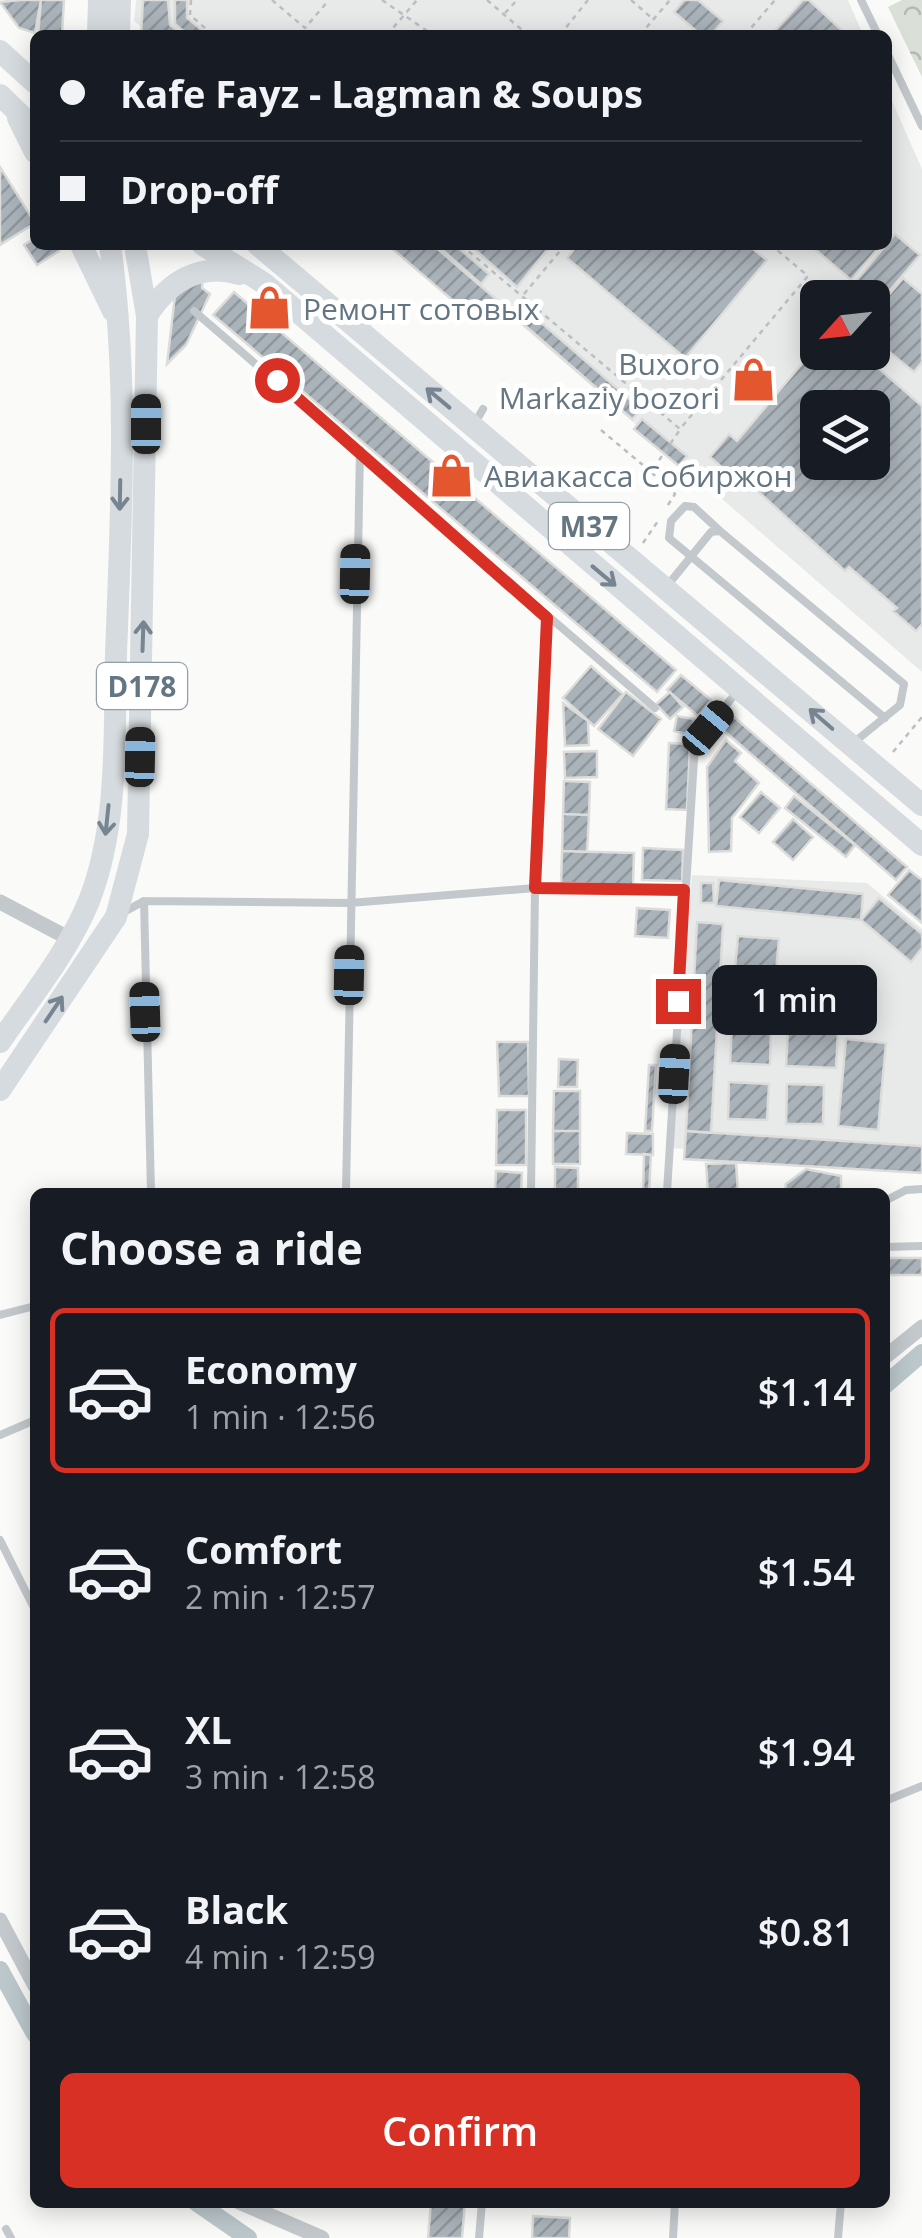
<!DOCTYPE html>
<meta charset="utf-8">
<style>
:root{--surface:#171b24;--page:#20242c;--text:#f1f3f6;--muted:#9ea1a6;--line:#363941;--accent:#d93025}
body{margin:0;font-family:"Open Sans",sans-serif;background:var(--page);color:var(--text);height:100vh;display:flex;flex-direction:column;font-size:38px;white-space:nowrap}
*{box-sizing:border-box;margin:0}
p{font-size:32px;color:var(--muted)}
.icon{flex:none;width:55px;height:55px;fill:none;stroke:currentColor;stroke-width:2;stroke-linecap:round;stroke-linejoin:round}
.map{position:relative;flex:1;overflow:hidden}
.drawer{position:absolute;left:30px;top:1188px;width:860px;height:1020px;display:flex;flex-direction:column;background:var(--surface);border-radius:15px;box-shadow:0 5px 25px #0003}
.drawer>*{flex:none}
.top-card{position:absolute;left:30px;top:30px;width:862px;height:220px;border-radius:15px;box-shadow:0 5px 25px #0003;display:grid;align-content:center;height:220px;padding:0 30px;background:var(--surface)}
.needle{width:65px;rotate:243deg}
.buttons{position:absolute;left:800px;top:280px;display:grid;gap:20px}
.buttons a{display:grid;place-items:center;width:90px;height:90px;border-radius:15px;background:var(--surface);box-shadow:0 5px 25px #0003;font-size:50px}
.end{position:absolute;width:45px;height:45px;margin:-22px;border:12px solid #d93025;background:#fff;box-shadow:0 0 0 5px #fff}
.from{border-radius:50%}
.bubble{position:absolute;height:70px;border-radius:15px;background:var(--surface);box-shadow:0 5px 25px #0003;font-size:32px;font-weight:600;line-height:70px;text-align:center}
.car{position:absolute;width:30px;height:60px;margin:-30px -15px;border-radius:12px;box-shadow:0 0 8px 2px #0007;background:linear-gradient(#222 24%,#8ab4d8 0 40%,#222 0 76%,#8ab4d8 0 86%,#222 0)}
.top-card b{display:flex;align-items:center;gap:35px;height:95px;font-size:38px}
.top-card b+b{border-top:2px solid var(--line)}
.top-card i{width:25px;height:25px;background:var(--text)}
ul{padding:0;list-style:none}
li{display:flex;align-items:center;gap:30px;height:165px;margin:0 20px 15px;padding:0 10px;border:5px solid transparent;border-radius:15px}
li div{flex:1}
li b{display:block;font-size:38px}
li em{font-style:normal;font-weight:600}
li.active{border-color:var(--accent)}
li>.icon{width:90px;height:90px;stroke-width:1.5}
h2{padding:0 30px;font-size:45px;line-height:120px}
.button{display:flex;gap:20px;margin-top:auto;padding:20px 30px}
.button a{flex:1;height:115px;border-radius:15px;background:var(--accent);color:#fff;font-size:40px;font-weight:600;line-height:115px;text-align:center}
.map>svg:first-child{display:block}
.built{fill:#e8e9e9;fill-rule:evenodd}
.forest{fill:url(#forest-crowns)}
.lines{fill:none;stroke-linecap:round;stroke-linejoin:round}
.canal{stroke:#bbc7cb;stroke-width:18}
.building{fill:url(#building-hatch);stroke:#dcdcda;stroke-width:2.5;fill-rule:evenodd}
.path{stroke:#bbbfc2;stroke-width:2.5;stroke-dasharray:5 5;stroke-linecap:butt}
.lane{stroke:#c3c8cc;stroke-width:8}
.street{stroke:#c3c8cc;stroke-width:15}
.primary{stroke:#d6dbdf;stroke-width:22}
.oneway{stroke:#768591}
.route{stroke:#d93025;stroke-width:12}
.labels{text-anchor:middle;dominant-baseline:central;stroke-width:10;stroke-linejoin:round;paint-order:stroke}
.shield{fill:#fff;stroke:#939fa8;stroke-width:2.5}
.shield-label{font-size:28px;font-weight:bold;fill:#657683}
.poi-label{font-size:30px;fill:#657683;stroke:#fff;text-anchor:start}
</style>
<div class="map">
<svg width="922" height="2238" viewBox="0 0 922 2238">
<defs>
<pattern id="forest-crowns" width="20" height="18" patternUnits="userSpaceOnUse" patternTransform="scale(2.5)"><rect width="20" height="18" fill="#dadfd7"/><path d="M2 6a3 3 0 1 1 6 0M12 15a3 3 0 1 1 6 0" fill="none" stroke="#b4b9b4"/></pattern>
<pattern id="building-hatch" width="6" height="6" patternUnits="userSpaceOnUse" patternTransform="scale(2.5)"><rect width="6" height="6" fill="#aab3b9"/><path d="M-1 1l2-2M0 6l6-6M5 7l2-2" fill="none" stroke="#8e969c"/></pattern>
</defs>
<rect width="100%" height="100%" fill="#fafaf8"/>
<path class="built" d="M 136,0 L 848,0 L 863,35 L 150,35 L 134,21 Z
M 888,92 L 922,169 L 922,672 L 491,299 L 397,245 L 888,245 ZM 818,298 L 872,298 L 872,352 L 818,352 ZM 818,408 L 872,408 L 872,462 L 818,462 Z
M 692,875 L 867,883 L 922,929 L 922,1164 L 670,1148 Z"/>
<path class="forest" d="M 902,0 L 922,0 L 922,77 L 888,7 Z"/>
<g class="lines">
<path class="canal" d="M 885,1385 L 922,1353
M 0,1970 L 35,2034
M 196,2202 L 248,2238"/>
</g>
<path class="building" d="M 21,0 L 41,0 L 35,33 L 19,28 L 0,2 Z
M 41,0 L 64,0 L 62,35 L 38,35 Z
M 143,0 L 168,0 L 170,25 L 183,35 L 141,35 Z
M 175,0 L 187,0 L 187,18 L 208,35 L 188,35 L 175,24 Z
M 684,0 L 698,0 L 723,21 L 711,35 L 701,35 L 674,12 Z
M 803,0 L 809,0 L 847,35 L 771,35 Z
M 0,167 L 35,223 L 0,245 Z
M 895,234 L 920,255 L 872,311 L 872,298 L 842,298 Z
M 35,238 L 35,245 L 56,245 L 59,251 L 37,265 L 24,245 Z
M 388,245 L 433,245 L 497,300 L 478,322 Z
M 437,245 L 455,245 L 489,274 L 481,284 Z
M 470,245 L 551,245 L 517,287 Z
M 578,245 L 748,245 L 767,260 L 685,358 L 567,258 Z
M 810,245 L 881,245 L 851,280 Z
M 203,275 L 202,288 L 210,294 L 186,345 L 167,364 L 175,295 Z
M 903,278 L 922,294 L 922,362 L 914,372 L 872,338 L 872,315 Z
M 234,292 L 676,670 L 657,692 L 213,315 Z
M 529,312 L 641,409 L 632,419 L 521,322 Z
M 818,329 L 818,352 L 860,352 L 922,406 L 922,624 L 916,631 L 893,611 L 897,608 L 849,567 L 845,571 L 738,473 L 734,478 L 710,457 L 729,434 L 737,441 L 815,348 L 807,341 ZM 818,408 L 872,408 L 872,462 L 818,462 Z
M 642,419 L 687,456 L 679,466 L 634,429 Z
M 591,666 L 623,694 L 594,726 L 563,698 Z
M 681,675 L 711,700 L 698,716 L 667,690 Z
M 626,692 L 661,719 L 633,756 L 598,729 Z
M 670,692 L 683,707 L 670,719 L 656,704 Z
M 563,703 L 588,721 L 589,745 L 565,746 Z
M 677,716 L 694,719 L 691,735 L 674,731 Z
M 733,716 L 907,867 L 896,880 L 722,729 Z
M 726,740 L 741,753 L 735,761 L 759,783 L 732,818 L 731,851 L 709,852 L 707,767 Z
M 669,743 L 690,744 L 687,810 L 666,809 Z
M 597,751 L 597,777 L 565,778 L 564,752 Z
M 564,781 L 590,782 L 589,815 L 563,814 Z
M 761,792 L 780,808 L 759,833 L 740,817 Z
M 794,796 L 855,845 L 846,857 L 785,808 Z
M 563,814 L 589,815 L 587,852 L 562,851 Z
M 793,819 L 813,837 L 793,860 L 773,842 Z
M 643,848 L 683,850 L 682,881 L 642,880 Z
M 562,851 L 634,853 L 633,885 L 561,883 Z
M 909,870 L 922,880 L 922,923 L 888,895 Z
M 719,880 L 863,894 L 861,920 L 716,906 Z
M 701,883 L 713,883 L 714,903 L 701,903 Z
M 879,898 L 922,934 L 922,948 L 911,962 L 861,920 Z
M 637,908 L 670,910 L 668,938 L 635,936 Z
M 697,922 L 723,924 L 711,1133 L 686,1131 Z
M 738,936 L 779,939 L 772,1014 L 731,1010 Z
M 732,1024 L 771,1026 L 770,1065 L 730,1063 Z
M 788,1030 L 838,1032 L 836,1068 L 786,1066 Z
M 846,1039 L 886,1043 L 878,1130 L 838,1126 Z
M 497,1042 L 528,1042 L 529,1096 L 499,1096 Z
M 559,1059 L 578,1060 L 577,1087 L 558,1087 Z
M 649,1065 L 656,1065 L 652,1131 L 645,1131 Z
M 729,1082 L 769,1084 L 767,1120 L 728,1119 Z
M 787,1084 L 824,1085 L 823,1124 L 786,1124 Z
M 554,1091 L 580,1091 L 580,1131 L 553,1131 Z
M 497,1110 L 526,1110 L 526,1165 L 496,1165 Z
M 553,1131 L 580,1131 L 580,1164 L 553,1164 Z
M 686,1131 L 922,1146 L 922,1173 L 684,1159 Z
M 627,1133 L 653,1134 L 653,1155 L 626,1154 Z
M 644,1154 L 651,1155 L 649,1192 L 643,1192 Z
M 736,1163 L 738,1192 L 708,1192 L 706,1164 Z
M 555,1167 L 578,1168 L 578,1192 L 555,1192 Z
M 806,1169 L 841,1176 L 841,1192 L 785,1192 L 786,1184 Z
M 496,1171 L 522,1173 L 521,1192 L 495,1192 Z
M 885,1258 L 922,1258 L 922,1275 L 885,1275 Z
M 431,2202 L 465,2202 L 462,2238 L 428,2238 Z
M 533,2216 L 570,2218 L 569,2238 L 532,2238 Z"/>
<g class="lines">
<path class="path" d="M 191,0 L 190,15 L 213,35
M 272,0 L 305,28 L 329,0
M 382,0 L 433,35
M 487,0 L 528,35
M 631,0 L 653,19
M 505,13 L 517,0
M 387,35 L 417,0
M 560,35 L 588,0
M 640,35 L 670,0
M 745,35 L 775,0
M 461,245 L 680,429 L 808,276 L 771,245
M 524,294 L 565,245
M 601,430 L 650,471
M 668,505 L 675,494 L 651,472 L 679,431
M 643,543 L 658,521
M 893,752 L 922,717"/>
<path class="lane" d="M 861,0 L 878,35
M 888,55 L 922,126
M 194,311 L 655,708
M 363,329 L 373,316
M 475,423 L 483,409
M 720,531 L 694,507 L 685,506 L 671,521 L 669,538 L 885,718
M 667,586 L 711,532 L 720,531 L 904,684 L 900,705 L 852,744
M 144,901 L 151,1192
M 124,912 L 144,901 L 350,903 L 535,888 L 685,891
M 346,1192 L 360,450
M 531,1192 L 535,888 L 547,618
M 667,1192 L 695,743 L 736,693
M 885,1201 L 906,1190 L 922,1189
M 885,1247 L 922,1246
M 0,1315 L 35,1306
M 0,1435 L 35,1420
M 0,1540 L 35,1610
M 885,1801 L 922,1786
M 6,2229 L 11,2238
M 479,2238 L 482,2202
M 673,2238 L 675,2202
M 838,2238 L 841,2202"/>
<path class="street" d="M 0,902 L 70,939
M 885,1357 L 922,1327
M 0,1920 L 35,1986
M 239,2202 L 322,2238"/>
<path class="primary" d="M 98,35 L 99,0
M 119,35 L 120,0
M 0,51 L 35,83
M 0,95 L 35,129
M 18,118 L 35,152
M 81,245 L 113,311
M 203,245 L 265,284 L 922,845
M 258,245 L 922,805
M 147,316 C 167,283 199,262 239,274
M 0,1042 C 31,997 68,952 89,901 C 119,825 114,734 116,654 C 121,518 129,380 110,245
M 0,1090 L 116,917 L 138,834 L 147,316 L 135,245"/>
</g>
<defs><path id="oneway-shaft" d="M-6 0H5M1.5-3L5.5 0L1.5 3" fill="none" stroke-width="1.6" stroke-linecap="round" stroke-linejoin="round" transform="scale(2.5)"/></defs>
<g class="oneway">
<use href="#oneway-shaft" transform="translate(438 398) rotate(-140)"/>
<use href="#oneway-shaft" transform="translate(120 495) rotate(91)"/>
<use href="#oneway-shaft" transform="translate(604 576) rotate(40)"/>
<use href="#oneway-shaft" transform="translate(143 636) rotate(-88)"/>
<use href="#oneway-shaft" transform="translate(821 719) rotate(-139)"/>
<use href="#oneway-shaft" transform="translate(107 820) rotate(96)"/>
<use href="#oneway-shaft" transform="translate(54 1009) rotate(-56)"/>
</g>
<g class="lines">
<path class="route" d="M 277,380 L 547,618 L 535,888 L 684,890 L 678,1001"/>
</g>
<defs>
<symbol id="shop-bare" viewBox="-9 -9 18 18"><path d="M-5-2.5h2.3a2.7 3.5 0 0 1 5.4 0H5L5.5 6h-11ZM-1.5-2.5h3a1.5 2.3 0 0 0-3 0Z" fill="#e4572e" stroke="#fff" stroke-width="2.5" paint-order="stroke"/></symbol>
</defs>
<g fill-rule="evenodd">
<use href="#shop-bare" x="238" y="276" width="63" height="63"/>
<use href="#shop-bare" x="722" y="348" width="63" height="63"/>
<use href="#shop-bare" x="420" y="444" width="63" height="63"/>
</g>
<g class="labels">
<g class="shield">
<rect x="549" y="503" width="80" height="46" rx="8"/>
<rect x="97" y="663" width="90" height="46" rx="8"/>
</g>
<g class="shield-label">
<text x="589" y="526">M37</text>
<text x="142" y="686">D178</text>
</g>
<g class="poi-label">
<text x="303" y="308">Ремонт сотовых</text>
<text x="720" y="363" text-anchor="end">Buxoro<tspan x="720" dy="34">Markaziy bozori</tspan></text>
<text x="484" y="475">Авиакасса Собиржон</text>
</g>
</g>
</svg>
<div class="buttons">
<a><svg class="needle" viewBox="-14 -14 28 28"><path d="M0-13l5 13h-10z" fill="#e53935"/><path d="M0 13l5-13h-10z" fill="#9ea1a6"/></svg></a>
<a><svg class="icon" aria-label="layers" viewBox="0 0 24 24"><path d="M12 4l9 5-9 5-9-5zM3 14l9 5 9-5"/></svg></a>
</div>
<i class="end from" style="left:277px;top:380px"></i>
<i class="end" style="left:678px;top:1001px"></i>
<div class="bubble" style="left:712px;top:965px;width:165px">1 min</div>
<i class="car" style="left:146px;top:424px;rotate:0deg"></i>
<i class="car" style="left:355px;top:574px;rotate:1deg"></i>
<i class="car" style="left:708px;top:728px;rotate:40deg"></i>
<i class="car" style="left:140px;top:757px;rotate:1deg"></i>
<i class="car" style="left:349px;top:975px;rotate:1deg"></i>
<i class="car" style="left:145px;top:1012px;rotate:358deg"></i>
<i class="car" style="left:674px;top:1074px;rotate:3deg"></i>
<div class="top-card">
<b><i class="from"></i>Kafe Fayz - Lagman &amp; Soups</b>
<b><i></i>Drop-off</b>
</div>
<section class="drawer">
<h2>Choose a ride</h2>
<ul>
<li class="active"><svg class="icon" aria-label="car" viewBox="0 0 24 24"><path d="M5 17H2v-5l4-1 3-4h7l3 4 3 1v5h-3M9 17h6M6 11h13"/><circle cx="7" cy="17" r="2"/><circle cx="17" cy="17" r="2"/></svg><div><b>Economy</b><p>1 min · 12:56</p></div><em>$1.14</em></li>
<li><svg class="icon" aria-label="car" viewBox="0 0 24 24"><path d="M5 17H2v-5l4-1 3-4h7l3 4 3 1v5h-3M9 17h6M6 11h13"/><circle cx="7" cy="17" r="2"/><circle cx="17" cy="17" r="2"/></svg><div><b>Comfort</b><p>2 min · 12:57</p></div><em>$1.54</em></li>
<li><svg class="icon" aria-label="car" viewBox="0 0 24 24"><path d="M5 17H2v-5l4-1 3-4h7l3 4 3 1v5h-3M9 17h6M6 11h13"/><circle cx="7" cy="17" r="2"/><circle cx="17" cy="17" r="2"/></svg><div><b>XL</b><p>3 min · 12:58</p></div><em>$1.94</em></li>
<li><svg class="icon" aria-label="car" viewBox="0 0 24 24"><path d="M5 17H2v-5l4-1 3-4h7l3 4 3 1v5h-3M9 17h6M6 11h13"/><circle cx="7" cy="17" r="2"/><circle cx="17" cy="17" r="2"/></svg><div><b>Black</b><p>4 min · 12:59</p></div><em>$0.81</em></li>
</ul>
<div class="button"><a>Confirm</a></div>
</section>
</div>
